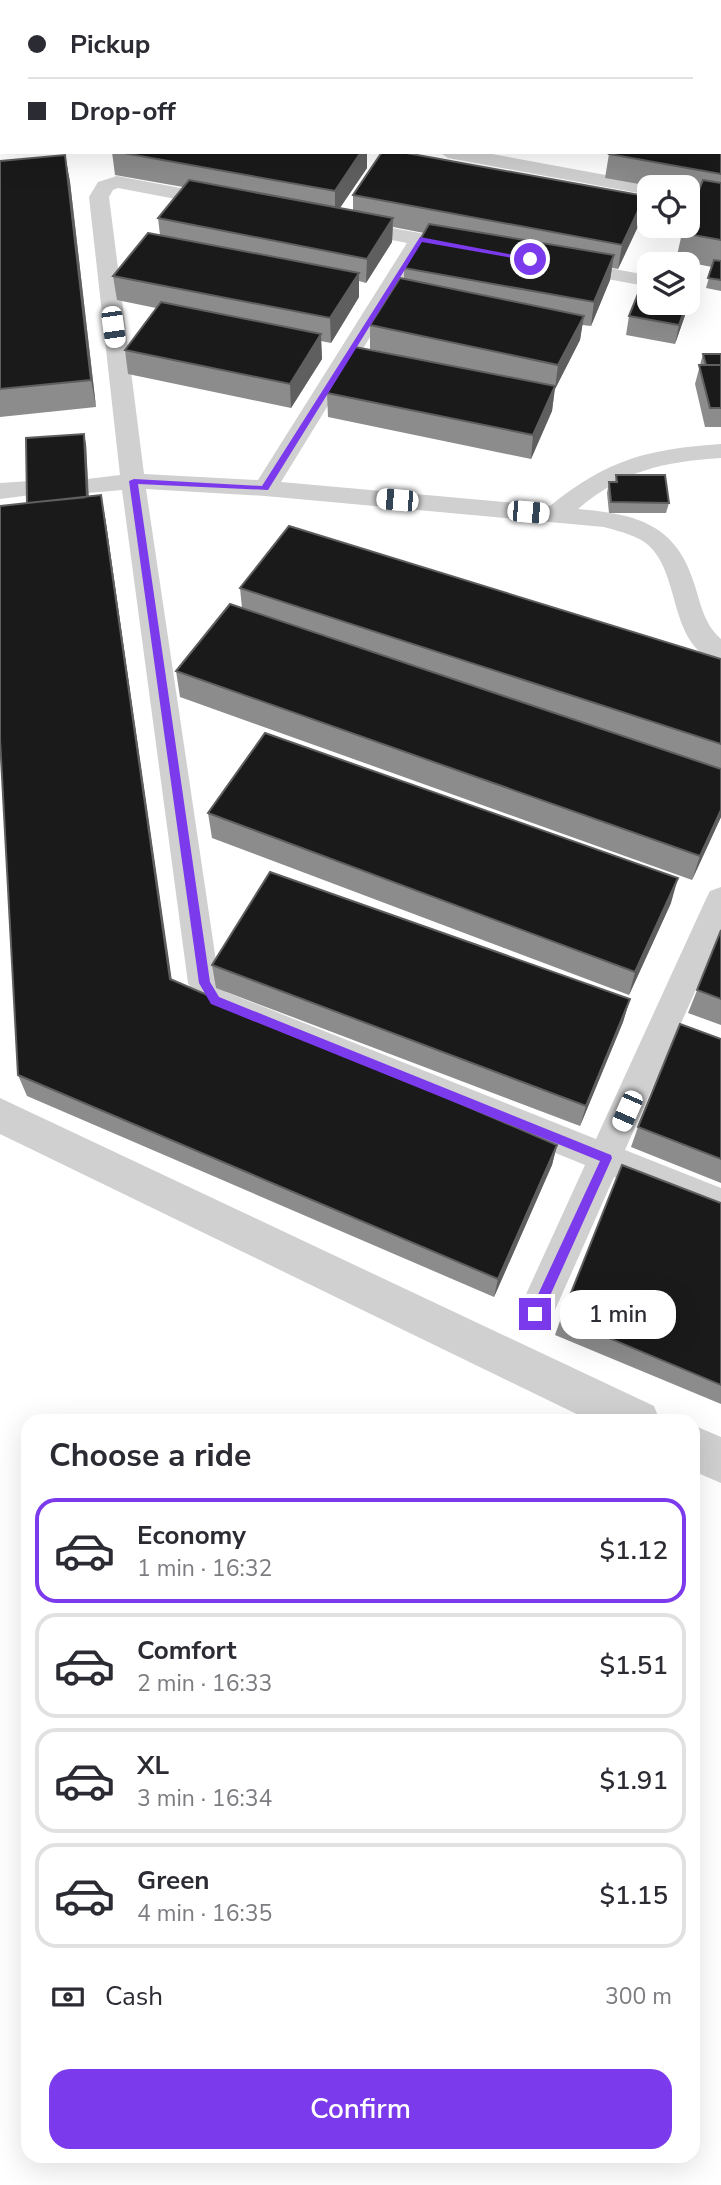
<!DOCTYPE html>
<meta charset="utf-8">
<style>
:root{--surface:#fff;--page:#f7f7f7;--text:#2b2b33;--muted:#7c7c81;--line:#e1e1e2;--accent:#7c3aed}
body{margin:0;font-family:"Nunito Sans",sans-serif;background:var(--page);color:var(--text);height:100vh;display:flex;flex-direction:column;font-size:26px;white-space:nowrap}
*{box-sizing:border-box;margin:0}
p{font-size:23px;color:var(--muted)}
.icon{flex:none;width:38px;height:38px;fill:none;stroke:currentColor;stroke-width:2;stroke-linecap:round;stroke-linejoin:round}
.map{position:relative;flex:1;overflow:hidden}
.side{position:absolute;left:21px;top:1414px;width:679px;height:749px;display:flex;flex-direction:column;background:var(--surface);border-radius:21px;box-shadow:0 7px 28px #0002}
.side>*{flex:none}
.banner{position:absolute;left:0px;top:0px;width:721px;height:154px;box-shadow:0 7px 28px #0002;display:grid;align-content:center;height:154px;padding:0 28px;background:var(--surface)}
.tools{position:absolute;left:637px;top:175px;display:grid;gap:14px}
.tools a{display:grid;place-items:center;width:63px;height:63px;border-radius:14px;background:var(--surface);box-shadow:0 7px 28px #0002;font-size:35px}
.end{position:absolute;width:32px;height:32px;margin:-16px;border:9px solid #7c3aed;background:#fff;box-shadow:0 0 0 4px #fff}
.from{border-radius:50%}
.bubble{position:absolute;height:49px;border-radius:21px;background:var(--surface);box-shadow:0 7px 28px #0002;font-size:23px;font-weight:600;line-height:49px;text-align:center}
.car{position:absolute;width:21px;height:42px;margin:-21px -10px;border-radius:9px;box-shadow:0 0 5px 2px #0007;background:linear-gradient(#fff 24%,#345 0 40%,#fff 0 76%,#345 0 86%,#fff 0)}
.banner b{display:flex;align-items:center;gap:24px;height:66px;font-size:26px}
.banner b+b{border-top:2px solid var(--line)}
.banner i{width:18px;height:18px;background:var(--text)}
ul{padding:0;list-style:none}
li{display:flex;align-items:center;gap:21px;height:105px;margin:0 14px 10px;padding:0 14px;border:4px solid var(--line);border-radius:21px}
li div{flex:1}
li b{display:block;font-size:26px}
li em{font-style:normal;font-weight:600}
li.on{border-color:var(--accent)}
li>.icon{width:63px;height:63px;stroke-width:1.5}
h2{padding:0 28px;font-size:32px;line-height:84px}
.pay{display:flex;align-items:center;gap:18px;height:77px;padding:0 28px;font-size:26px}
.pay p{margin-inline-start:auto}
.action{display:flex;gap:14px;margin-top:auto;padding:14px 28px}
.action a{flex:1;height:80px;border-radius:21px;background:var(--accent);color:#fff;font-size:28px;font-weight:600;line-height:80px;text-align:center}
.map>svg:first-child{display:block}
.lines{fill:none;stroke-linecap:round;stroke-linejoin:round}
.lane{fill:#d0d0d0;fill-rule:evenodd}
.street{fill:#d0d0d0;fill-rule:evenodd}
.wall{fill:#8c8c8c}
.shaded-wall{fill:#5f5f5f}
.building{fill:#1a1a1a;stroke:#5f5f5f;stroke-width:2}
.route{fill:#7c3aed}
</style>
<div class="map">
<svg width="721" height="2185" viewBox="0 0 721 2185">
<rect width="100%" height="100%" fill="#fff"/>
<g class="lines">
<path class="lane" d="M 0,66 L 2,66 L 2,76 L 0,76 Z
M 439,152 L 481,152 L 649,183 L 658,187 L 649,187 L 649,195 L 448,158 Z
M 117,176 L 223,196 L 230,198 L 233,202 L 230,206 L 223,208 L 118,188 L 113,190 L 109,197 L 144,474 L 258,480 L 407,243 L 341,230 L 338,226 L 341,222 L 348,220 L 464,241 L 471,243 L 474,247 L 471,251 L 464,253 L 426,246 L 281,482 L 550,506 C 608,459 648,449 721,444 L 721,458 C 663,462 624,470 578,509 C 637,514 677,524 695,586 C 701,606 705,625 721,639 L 721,663 C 670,649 681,583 653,550 C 642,536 621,532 604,527 L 265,496 L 146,489 L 219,981 L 226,992 L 596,1139 L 706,899 L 710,891 L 721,887 L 721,933 L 625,1150 L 721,1188 L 721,1220 L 614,1177 L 548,1326 L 535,1331 L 522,1326 L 517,1314 L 585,1165 L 204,1010 L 188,983 L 122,490 L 88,493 L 79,490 L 76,485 L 79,480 L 120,475 L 89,197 L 98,182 Z
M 688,189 L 721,195 L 721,207 L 688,201 Z
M 565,260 L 647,275 L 649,281 L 640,285 L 558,270 L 555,266 L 558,262 Z
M 30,481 L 39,484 L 42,489 L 39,494 L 0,499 L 0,483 Z"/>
<path class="street" d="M 0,1098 L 654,1406 L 660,1421 L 591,1421 L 0,1134 Z
M 693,1425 L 721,1437 L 721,1483 L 693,1471 Z"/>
</g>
<path class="wall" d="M 621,0 L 721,0 L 721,291 L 706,288 L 712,267 L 676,260 L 682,233 L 697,195 L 688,193 L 688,187 L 656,187 L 605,178 L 609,154 L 719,152 L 719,2 L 628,2 Z
M 112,152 L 361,152 L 367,168 L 340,208 L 353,210 L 353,195 L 641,220 L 618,269 L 612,268 L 610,280 L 591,326 L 582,325 L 580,340 L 555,389 L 552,411 L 531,459 L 328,417 L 327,393 L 414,359 L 370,349 L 370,325 L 404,279 L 404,268 L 424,233 L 393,227 L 392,242 L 366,283 L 359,281 L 359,297 L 331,343 L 321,341 L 322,359 L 291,408 L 128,374 L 125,350 L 156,308 L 117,300 L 113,276 L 160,235 L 158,218 L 183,187 L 115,175 Z
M 65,155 L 70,182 L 96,407 L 0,417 L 0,161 Z
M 694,282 L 690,301 L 675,344 L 626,335 L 629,316 Z
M 703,354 L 721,354 L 721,427 L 705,427 L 695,384 Z
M 86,444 L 89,497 L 101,495 L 106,523 L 171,980 L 557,1145 L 552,1165 L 494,1297 L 27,1096 L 18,1075 Z
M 616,475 L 669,503 L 666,513 L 609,513 L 607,493 L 609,482 L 615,482 Z
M 240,588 L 721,659 L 721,817 L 692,880 L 180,697 L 176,671 L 242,608 Z
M 208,813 L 671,903 L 629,995 L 212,838 Z
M 721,930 L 721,1025 L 688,1013 Z
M 212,965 L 630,999 L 623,1022 L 580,1126 L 216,988 Z
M 721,1039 L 721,1183 L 631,1147 L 638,1127 Z
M 721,1203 L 721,1404 L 555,1335 L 561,1318 Z"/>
<path class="shaded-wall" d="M 721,80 L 721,101 L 719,102 L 719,81 Z
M 361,152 L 367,152 L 367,168 L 335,215 L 335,191 Z
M 65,155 L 70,182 L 96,407 L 91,380 Z
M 645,196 L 641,220 L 618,269 L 622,245 Z
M 393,218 L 392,242 L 366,283 L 367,259 Z
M 614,255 L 610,280 L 591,326 L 594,302 Z
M 359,273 L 359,297 L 331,343 L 330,318 Z
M 694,282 L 690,301 L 675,344 L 679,325 L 687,303 L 688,303 L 688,299 Z
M 584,316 L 580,340 L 555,389 L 558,365 Z
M 321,334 L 322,359 L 291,408 L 290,384 Z
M 555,386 L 552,411 L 531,459 L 533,435 Z
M 84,434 L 86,444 L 89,510 L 87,500 Z
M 101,495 L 106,523 L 175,1002 L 170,979 Z
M 721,810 L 721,817 L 692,880 L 700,856 Z
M 678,878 L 671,903 L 629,995 L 635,972 Z
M 630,999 L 623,1022 L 580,1126 L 586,1106 Z
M 557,1145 L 552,1165 L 494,1297 L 498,1279 Z"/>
<path class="building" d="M 679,0 L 721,0 L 721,80 L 719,81 L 719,2 L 677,2 Z
M 721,90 L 721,114 L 719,114 L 719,92 Z
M 719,119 L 721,119 L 721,174 L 609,154 L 610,152 L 719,152 Z
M 118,152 L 361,152 L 335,191 Z
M 382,152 L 401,152 L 645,196 L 622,245 L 353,195 Z
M 65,155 L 91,380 L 0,389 L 0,161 Z
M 189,180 L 393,218 L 367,259 L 158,218 Z
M 703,180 L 721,183 L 721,240 L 682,233 L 685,226 L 688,226 L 688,218 Z
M 429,224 L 614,255 L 594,302 L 404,268 Z
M 148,233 L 359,273 L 330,318 L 113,276 Z
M 714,260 L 721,261 L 721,280 L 708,278 Z
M 646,274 L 649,274 L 649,303 L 687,303 L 679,325 L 629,316 Z
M 400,278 L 584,316 L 558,365 L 370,325 Z
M 688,281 L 694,282 L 688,299 Z
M 161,302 L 321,334 L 290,384 L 125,350 Z
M 355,347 L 555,386 L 533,435 L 327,393 Z
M 703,354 L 721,354 L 721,365 L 706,365 Z
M 699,365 L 721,365 L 721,408 L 710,408 Z
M 84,434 L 87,497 L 27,503 L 26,438 Z
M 616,475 L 665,475 L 669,503 L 611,502 L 609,482 L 617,482 Z
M 101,495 L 170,979 L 557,1145 L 498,1279 L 18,1075 L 0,739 L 0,506 Z
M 289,526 L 721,659 L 721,744 L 240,588 Z
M 230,604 L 721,769 L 721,810 L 700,856 L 176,671 Z
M 265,733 L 678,878 L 635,972 L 208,813 Z
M 270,872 L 630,999 L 586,1106 L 212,965 Z
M 721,930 L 721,999 L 697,990 Z
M 680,1024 L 721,1039 L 721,1159 L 638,1127 Z
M 622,1165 L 721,1203 L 721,1385 L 561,1318 Z"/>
<path class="route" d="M 420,237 L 534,259 L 530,261 L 422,242 L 268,490 L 138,484 L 210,982 L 219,997 L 611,1155 L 612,1158 L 540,1318 L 535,1320 L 529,1314 L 600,1161 L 211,1004 L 199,983 L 129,481 L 134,479 L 262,486 Z"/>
</svg>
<div class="tools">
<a><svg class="icon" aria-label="locate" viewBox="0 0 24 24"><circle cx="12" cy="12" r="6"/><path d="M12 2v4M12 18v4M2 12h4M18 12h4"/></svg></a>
<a><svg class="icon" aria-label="layers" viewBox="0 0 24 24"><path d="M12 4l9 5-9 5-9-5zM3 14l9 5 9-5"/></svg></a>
</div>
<i class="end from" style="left:530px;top:259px"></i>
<i class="end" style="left:535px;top:1314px"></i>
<div class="bubble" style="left:560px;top:1290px;width:116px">1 min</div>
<i class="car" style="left:113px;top:327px;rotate:172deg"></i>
<i class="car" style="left:397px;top:500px;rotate:275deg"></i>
<i class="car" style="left:528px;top:512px;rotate:95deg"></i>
<i class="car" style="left:627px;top:1111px;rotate:204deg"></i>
<div class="banner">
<b><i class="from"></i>Pickup</b>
<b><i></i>Drop-off</b>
</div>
<section class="side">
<h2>Choose a ride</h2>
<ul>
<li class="on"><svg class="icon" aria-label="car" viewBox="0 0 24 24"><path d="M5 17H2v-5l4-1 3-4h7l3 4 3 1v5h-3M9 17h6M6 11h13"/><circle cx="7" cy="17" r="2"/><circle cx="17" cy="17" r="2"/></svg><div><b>Economy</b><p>1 min · 16:32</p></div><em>$1.12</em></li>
<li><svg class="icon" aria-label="car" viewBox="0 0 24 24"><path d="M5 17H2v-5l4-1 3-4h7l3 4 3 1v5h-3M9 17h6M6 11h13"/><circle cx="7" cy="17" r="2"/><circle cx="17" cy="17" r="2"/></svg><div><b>Comfort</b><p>2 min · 16:33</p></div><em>$1.51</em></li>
<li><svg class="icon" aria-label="car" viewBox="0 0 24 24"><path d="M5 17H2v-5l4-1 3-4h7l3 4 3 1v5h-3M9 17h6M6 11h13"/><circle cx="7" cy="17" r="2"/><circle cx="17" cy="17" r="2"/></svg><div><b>XL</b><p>3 min · 16:34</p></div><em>$1.91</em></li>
<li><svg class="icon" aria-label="car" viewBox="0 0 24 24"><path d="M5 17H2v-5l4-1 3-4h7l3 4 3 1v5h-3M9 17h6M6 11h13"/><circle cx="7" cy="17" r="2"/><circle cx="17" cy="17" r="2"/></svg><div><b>Green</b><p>4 min · 16:35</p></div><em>$1.15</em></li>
</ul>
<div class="pay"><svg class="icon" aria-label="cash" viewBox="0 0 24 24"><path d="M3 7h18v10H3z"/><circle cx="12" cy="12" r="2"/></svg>Cash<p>300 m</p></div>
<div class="action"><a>Confirm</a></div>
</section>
</div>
